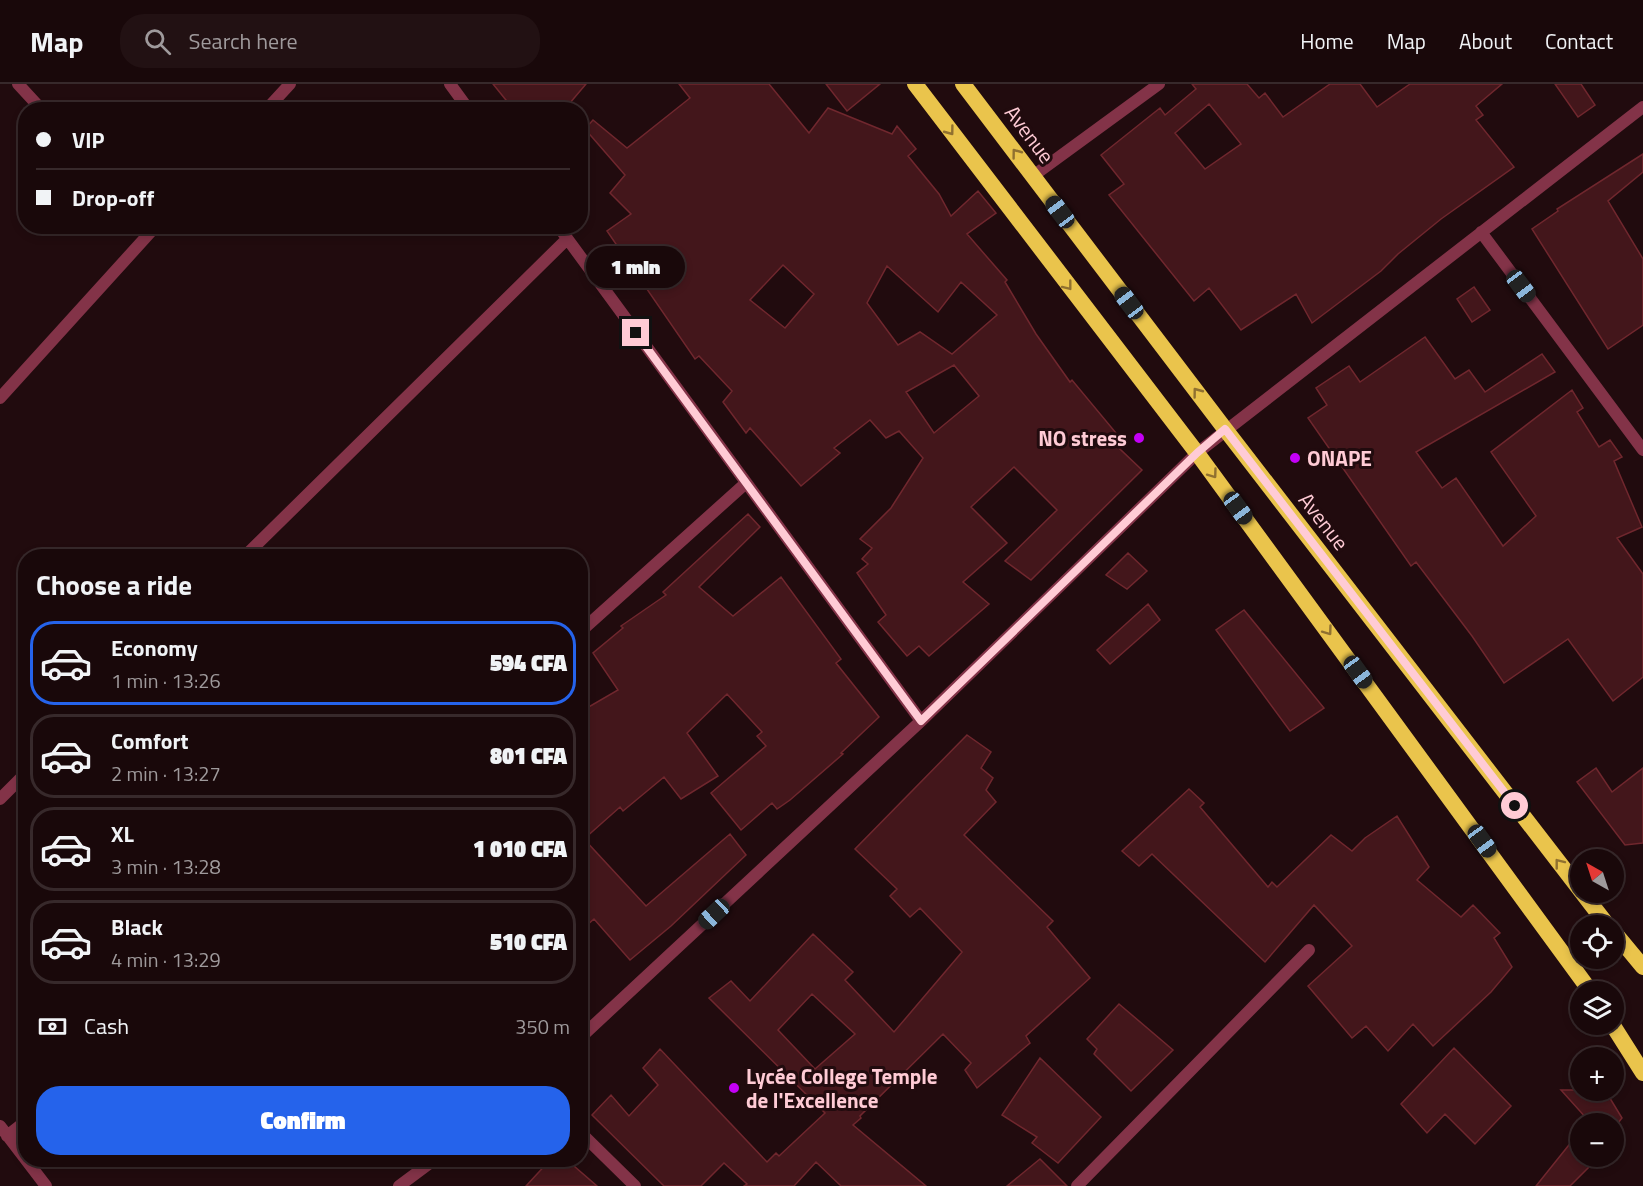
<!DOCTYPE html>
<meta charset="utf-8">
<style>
:root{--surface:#19080a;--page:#221113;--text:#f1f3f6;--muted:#9f9a9c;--line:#37292b;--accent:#2563eb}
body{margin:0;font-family:"Titillium Web",sans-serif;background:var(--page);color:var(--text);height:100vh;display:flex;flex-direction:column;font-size:22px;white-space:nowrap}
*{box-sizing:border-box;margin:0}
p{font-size:20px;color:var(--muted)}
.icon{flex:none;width:33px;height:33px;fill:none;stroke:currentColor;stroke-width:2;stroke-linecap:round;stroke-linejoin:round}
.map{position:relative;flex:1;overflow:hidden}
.panel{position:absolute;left:18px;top:465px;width:570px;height:618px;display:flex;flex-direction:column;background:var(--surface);border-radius:24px;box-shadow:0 3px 9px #0003,0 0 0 2px var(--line)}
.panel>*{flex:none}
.banner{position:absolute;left:18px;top:18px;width:570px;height:132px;border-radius:24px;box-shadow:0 3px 9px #0003,0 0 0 2px var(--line);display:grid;align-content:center;height:132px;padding:0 18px;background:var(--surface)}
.needle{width:39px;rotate:321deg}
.fabs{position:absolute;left:1570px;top:765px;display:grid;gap:12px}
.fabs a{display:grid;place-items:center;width:54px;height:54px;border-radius:50%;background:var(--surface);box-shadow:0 3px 9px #0003,0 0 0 2px var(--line);font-size:30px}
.end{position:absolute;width:27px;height:27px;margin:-14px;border:8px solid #ffcbd5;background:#111;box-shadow:0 0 0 3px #111}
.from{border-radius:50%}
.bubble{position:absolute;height:42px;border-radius:21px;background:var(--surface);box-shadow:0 3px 9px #0003,0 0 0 2px var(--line);font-size:20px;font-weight:800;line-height:42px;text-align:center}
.car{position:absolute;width:18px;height:36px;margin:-18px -9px;border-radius:8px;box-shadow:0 0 4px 2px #0007;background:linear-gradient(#222 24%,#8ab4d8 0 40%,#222 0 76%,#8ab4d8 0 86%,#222 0)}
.banner b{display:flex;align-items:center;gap:21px;height:57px;font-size:22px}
.banner b+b{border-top:2px solid var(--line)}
.banner i{width:15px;height:15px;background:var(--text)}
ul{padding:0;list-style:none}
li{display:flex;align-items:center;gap:18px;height:84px;margin:0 12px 9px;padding:0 6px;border:3px solid var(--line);border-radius:24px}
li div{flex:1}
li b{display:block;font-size:22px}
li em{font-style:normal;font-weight:800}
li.selected{border-color:var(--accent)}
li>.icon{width:54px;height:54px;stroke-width:1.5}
h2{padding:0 18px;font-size:27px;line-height:72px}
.pay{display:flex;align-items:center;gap:15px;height:66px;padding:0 18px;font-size:22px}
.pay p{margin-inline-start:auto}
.primary-button{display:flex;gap:12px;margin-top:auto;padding:12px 18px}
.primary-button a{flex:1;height:69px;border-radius:24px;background:var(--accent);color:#fff;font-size:24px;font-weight:800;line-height:69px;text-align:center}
header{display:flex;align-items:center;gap:36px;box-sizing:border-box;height:84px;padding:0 30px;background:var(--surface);border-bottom:2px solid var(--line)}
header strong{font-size:28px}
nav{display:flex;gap:33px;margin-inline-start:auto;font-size:21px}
.search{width:420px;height:54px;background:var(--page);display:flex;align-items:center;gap:15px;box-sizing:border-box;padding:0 21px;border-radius:24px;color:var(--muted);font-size:22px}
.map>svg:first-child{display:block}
.building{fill:#43161b;stroke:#70272e;stroke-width:1.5;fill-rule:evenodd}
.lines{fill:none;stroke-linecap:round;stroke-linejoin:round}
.minor{stroke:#833348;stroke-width:12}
.trunk{stroke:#eac44c;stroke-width:16}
.oneway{stroke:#907130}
.route{stroke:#ffcbd5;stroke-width:8}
.poi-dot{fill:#c400f6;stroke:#210b0e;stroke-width:2}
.labels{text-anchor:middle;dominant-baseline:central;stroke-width:6;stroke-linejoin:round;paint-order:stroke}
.street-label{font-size:21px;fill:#ffcbd5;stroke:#210b0e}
.poi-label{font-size:21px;font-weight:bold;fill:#ffcbd5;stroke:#210b0e;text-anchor:start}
</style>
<header>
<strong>Map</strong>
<div class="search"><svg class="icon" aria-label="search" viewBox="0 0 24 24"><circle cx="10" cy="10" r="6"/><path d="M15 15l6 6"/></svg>Search here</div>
<nav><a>Home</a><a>Map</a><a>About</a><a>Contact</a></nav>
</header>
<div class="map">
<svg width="1643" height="1102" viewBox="0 0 1643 1102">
<rect width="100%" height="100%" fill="#210b0e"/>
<path class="building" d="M 493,0 L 586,0 L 564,26 L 514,26 Z
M 679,0 L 769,0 L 809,49 L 828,24 L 892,50 L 897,42 L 916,65 L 908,72 L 939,110 L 951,132 L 978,107 L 996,129 L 967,150 L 1007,196 L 1005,198 L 1036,250 L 1070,298 L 1072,296 L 1126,361 L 1120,365 L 1142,386 L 1031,496 L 1005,477 L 1057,426 L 1014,383 L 971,423 L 1007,459 L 963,498 L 989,520 L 929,572 L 919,562 L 907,572 L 878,538 L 886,531 L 857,489 L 868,480 L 862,475 L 872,464 L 860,455 L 891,424 L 923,374 L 899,347 L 886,354 L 870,336 L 834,364 L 840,369 L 801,402 L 750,344 L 746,349 L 723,318 L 732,307 L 699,272 L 695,275 L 607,147 L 631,130 L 610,109 L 625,91 L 585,45 L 593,36 L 627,64 L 690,14 ZM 783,181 L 814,210 L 785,244 L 750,216 ZM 887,182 L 938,228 L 961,198 L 997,231 L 952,270 L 920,248 L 898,261 L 867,219 ZM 954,281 L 979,312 L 934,349 L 906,308 Z
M 826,0 L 880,0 L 847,27 Z
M 1192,0 L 1247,0 L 1259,14 L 1265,9 L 1283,33 L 1330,0 L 1360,0 L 1377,23 L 1410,0 L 1502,0 L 1476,22 L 1483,31 L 1476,36 L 1514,83 L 1441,135 L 1398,170 L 1381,187 L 1312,239 L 1296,210 L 1241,246 L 1209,204 L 1194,217 L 1109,111 L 1124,100 L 1101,71 L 1160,24 L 1165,31 L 1196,5 ZM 1209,20 L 1241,60 L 1205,85 L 1175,49 Z
M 1555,0 L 1581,0 L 1595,21 L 1578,33 Z
M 1643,70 L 1643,88 L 1608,117 L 1643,175 L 1643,241 L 1608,265 L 1532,145 L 1558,127 L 1557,125 Z
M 1474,203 L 1490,226 L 1472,238 L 1457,215 Z
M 1425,253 L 1455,295 L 1469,286 L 1485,308 L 1542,270 L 1555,288 L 1416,368 L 1442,404 L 1456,394 L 1503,462 L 1536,432 L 1491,368 L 1572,306 L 1583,324 L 1577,328 L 1599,363 L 1610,356 L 1622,373 L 1614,377 L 1642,443 L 1617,454 L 1643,490 L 1643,593 L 1613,617 L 1568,555 L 1504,599 L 1472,552 L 1416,478 L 1411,482 L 1308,334 L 1327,321 L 1316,304 L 1349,282 L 1360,298 Z
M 748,430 L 760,443 L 699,503 L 733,532 L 781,493 L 841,575 L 836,579 L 879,633 L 841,669 L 843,670 L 790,716 L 777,725 L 772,719 L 741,746 L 711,709 L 766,662 L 757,652 L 762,648 L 727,610 L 687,649 L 718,692 L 681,715 L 664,693 L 623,727 L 620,723 L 584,755 L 646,822 L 730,750 L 746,771 L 671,842 L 630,876 L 594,835 L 580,847 L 580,628 L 618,606 L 593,569 L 623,544 L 621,542 L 666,511 L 663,508 Z
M 1128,469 L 1147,487 L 1127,505 L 1106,491 Z
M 1148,520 L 1160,536 L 1110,580 L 1097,566 Z
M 1244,526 L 1324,624 L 1290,647 L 1216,546 Z
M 967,651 L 991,668 L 981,684 L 993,694 L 986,706 L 996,718 L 964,751 L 1053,837 L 1047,843 L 1090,894 L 1026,952 L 1030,959 L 977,1004 L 965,986 L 971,979 L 943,950 L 860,1032 L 861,1034 L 853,1041 L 926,1102 L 841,1102 L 816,1078 L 794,1102 L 744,1102 L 747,1100 L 724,1079 L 701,1102 L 664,1102 L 592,1031 L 611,1011 L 629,1032 L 658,1001 L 643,984 L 660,965 L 767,1078 L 776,1069 L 779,1072 L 825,1029 L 709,914 L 731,897 L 750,917 L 813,850 L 853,888 L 845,896 L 894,948 L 962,868 L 920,824 L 910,833 L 890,812 L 897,805 L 855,765 ZM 812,910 L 855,950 L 815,985 L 778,946 Z
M 1596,684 L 1612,708 L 1643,684 L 1643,759 L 1625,761 L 1577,698 Z
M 1189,705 L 1204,719 L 1200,723 L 1268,803 L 1272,798 L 1277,803 L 1331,751 L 1352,767 L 1365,754 L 1397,732 L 1429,783 L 1417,796 L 1461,833 L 1473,821 L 1500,849 L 1494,854 L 1512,883 L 1491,908 L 1433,962 L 1413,940 L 1388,967 L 1366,942 L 1352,954 L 1308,902 L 1352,862 L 1314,821 L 1265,878 L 1152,770 L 1139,782 L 1122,767 Z
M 1119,920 L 1173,966 L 1131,1007 L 1094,970 L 1097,965 L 1087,955 Z
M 1454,964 L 1511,1022 L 1475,1060 L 1445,1030 L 1427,1049 L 1401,1020 Z
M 1040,974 L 1101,1033 L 1058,1079 L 1032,1059 L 1037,1053 L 1002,1031 Z
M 1561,1006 L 1605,1006 L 1622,1034 L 1614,1044 L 1614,1040 L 1586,1040 L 1588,1036 Z
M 1581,1046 L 1581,1072 L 1598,1074 L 1570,1102 L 1536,1102 Z
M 1040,1075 L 1067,1102 L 1007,1102 Z
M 550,1076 L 567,1076 L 597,1102 L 526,1102 Z"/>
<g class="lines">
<path class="minor" d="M 18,0 L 42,26
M 450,0 L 469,26
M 266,26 L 290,0
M 1033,92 L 1159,0
M 558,142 L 921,637
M 1481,148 L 1643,366
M 0,314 L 156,142
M 245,472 L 567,155
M 580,548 L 746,399
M 0,715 L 26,689
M 580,954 L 921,637 L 1197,369 L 1643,23
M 0,1042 L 46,1102
M 580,1048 L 635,1102
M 7,1052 L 26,1037
M 399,1102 L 434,1076
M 1077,1102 L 1309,866"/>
<path class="trunk" d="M 915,0 L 1197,369 L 1591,908
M 963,0 L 1225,345 L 1608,842
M 1614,848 L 1643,883
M 1612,940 L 1643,989"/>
</g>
<defs><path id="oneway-chevron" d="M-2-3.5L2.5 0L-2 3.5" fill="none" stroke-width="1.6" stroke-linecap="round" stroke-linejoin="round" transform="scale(1.5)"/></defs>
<g class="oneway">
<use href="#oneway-chevron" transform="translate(950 47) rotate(53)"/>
<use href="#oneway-chevron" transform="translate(1016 69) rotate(-127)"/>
<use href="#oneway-chevron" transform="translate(1068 202) rotate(52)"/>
<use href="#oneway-chevron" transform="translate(1197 308) rotate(-127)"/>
<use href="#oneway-chevron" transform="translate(1213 390) rotate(54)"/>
<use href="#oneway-chevron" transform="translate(1328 547) rotate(54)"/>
<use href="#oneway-chevron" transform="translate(1559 779) rotate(-128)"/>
</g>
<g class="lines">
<path class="route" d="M 636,249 L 921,637 L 1197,369 L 1225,345 L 1515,722"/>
</g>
<g class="poi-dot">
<circle cx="1139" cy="354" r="6"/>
<circle cx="1295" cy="374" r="6"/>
<circle cx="734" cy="1004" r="6"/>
</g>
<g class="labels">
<g class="street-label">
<text transform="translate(1030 50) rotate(53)">Avenue</text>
<text transform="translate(1324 437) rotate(52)">Avenue</text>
</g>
<g class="poi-label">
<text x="1127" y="354" text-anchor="end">NO stress</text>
<text x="1307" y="374">ONAPE</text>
<text x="746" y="992">Lycée College Temple<tspan x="746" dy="24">de l'Excellence</tspan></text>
</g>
</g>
</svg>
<div class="fabs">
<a><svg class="needle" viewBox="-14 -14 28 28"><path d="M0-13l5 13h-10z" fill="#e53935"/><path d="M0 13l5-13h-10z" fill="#9f9a9c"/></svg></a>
<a><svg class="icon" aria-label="locate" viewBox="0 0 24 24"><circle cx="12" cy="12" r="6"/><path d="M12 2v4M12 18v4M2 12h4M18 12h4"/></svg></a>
<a><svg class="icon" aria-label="layers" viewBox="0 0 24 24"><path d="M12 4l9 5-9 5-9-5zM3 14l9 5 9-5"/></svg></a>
<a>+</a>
<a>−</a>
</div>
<i class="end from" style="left:1515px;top:722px"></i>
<i class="end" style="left:636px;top:249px"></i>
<div class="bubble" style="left:586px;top:162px;width:99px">1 min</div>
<i class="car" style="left:1060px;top:128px;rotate:323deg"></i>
<i class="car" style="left:1521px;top:202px;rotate:143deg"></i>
<i class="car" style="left:1129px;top:219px;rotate:323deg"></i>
<i class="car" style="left:1238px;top:424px;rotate:144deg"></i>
<i class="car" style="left:1358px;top:588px;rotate:144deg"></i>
<i class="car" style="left:1482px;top:757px;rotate:144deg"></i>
<i class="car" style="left:714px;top:830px;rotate:227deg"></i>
<div class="banner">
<b><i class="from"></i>VIP</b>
<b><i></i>Drop-off</b>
</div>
<section class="panel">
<h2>Choose a ride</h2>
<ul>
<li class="selected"><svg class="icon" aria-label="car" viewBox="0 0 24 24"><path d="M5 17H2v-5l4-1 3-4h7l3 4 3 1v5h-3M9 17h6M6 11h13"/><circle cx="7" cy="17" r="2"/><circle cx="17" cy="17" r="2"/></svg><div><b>Economy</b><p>1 min · 13:26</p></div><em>594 CFA</em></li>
<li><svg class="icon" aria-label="car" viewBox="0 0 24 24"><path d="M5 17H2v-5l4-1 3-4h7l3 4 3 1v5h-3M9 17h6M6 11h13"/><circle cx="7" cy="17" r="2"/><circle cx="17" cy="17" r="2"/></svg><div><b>Comfort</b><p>2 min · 13:27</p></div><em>801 CFA</em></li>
<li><svg class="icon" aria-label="car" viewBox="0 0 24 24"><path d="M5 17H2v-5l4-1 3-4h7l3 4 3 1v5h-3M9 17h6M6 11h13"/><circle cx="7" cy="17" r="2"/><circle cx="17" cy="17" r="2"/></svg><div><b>XL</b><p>3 min · 13:28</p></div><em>1 010 CFA</em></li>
<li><svg class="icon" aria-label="car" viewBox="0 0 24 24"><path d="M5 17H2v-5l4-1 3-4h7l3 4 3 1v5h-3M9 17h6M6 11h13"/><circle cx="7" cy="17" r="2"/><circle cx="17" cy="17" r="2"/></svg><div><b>Black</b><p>4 min · 13:29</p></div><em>510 CFA</em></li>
</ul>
<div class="pay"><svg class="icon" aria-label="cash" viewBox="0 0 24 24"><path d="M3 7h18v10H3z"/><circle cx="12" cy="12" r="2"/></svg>Cash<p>350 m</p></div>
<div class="primary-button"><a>Confirm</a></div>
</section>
</div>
